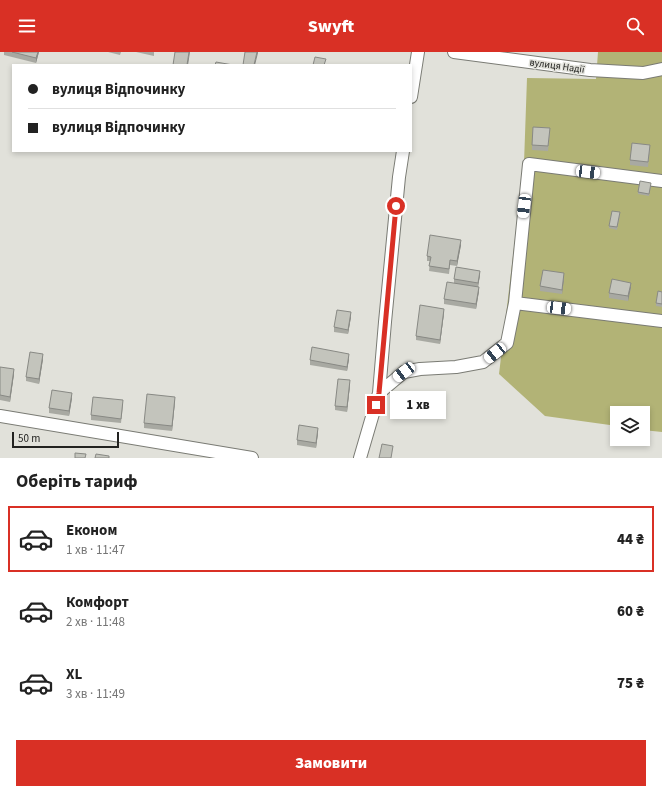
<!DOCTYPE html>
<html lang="uk">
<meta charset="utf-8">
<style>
:root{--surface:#fff;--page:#f2f2f2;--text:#222;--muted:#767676;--line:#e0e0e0;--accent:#d93025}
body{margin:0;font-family:"Source Sans 3",sans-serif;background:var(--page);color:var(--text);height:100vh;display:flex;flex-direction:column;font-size:15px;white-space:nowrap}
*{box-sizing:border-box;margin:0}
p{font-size:13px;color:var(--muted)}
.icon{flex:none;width:22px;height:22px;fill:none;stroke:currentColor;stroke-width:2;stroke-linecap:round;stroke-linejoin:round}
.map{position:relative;height:406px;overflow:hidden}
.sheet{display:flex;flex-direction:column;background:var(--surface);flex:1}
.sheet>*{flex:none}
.hud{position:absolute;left:12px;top:12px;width:400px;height:88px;border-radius:0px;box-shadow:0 2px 6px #0003;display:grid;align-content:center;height:88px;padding:0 16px;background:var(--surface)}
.buttons{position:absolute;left:610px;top:354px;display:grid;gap:8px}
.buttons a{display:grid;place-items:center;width:40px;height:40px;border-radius:0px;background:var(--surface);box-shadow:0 2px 6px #0003;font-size:20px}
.scale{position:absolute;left:12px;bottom:10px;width:107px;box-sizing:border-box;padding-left:4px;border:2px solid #222220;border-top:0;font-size:11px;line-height:14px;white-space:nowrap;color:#222220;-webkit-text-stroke:3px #e1e1da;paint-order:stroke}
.end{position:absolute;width:18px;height:18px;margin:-9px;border:5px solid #d93025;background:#fff;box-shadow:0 0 0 2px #fff}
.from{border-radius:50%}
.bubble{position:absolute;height:28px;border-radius:0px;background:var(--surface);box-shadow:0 2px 6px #0003;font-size:13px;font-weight:800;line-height:28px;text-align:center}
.car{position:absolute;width:12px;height:24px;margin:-12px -6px;border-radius:5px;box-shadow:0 0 3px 1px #0007;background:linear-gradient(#fff 24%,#345 0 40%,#fff 0 76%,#345 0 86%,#fff 0)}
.hud b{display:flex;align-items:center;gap:14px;height:38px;font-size:15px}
.hud b+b{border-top:1px solid var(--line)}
.hud i{width:10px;height:10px;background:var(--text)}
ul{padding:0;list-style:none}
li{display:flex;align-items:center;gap:12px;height:66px;margin:0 8px 6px;padding:0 8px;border:2px solid transparent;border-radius:0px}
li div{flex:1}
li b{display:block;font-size:15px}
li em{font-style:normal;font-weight:800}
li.on{border-color:var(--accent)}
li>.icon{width:36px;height:36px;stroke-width:1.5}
h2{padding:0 16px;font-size:18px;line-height:48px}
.cta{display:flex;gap:8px;margin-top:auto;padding:8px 16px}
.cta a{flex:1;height:46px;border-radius:0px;background:var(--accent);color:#fff;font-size:16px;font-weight:800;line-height:46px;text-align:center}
header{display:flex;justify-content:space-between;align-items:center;height:52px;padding:0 16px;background:var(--accent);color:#fff;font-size:18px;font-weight:800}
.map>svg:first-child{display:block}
.green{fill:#b2b376}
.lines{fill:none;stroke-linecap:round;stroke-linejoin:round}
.minor-casing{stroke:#7a7b74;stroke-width:14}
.minor{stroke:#fff;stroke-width:12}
.wall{fill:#a8a9a2}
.shaded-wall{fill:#888984}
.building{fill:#c3c4bc;stroke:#888984}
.route{stroke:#d93025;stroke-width:5}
.labels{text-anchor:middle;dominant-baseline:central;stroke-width:3;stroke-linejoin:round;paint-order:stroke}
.street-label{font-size:10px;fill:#222220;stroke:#e1e1da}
</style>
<header><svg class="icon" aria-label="menu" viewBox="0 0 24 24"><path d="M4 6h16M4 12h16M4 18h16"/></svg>Swyft<svg class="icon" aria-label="search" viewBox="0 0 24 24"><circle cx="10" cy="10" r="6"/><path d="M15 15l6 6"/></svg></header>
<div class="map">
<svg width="662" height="406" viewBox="0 0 662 406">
<rect width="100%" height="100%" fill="#e1e1da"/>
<path class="green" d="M 598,0 L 662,0 L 662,380 L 643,378 L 643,361 L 617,361 L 617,374 L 545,364 L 499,322 L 524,111 L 527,26 L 596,27 Z"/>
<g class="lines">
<defs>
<path id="minor" d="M 454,0 L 590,18 L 643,21 L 662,17
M 411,45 L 418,0
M 515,251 L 662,269
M 379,341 L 404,320 L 420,317 L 456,315 L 483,310 L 507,291 L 515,251 L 529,112 L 662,129
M 0,364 L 252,406
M 360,406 L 379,341 L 385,270 L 399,125 L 403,99"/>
</defs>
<use href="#minor" class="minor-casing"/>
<use href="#minor" class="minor"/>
</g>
<path class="wall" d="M 4,0 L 39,0 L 36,11 L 4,3 Z
M 108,0 L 121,0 L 120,3 Z
M 136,0 L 154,0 L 154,4 Z
M 550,80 L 548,99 L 532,98 L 532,93 Z
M 650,98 L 648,115 L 630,113 L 630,108 Z
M 651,133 L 649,144 L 638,142 L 638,140 Z
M 620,163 L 617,178 L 609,176 L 609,174 Z
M 461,193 L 457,214 L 450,213 L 449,222 L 429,219 L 430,209 L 427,209 L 427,204 Z
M 480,223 L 478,234 L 479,239 L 476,257 L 444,252 L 444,247 L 454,231 L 454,227 Z
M 564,226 L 562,242 L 540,239 L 540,234 Z
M 631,235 L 628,249 L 609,246 L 609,241 Z
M 662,240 L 662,255 L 656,254 L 656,251 Z
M 444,261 L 440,292 L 416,288 L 416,284 Z
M 351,265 L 348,282 L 334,280 L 334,275 Z
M 43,307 L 39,332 L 26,329 L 26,325 Z
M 349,307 L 347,319 L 310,313 L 310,308 Z
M 0,315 L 14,322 L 10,350 L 0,348 Z
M 350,333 L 347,360 L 335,358 L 335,354 Z
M 72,346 L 69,364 L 49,361 L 49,356 Z
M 175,349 L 172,379 L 144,376 L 144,371 Z
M 123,353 L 121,371 L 91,368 L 91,363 Z
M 318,381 L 316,396 L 297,393 L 297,388 Z"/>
<path class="shaded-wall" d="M 38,0 L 39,0 L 36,11 L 36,6 Z
M 189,0 L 190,0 L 188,13 L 187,13 Z
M 257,0 L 258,0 L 258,1 L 255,13 L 254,13 Z
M 461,188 L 461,193 L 457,214 L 457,209 Z
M 480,219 L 480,223 L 478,235 L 478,231 Z
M 564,221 L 564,226 L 562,242 L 562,238 Z
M 631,231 L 631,235 L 628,249 L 628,244 Z
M 479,235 L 479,239 L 476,257 L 476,252 Z
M 444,257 L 444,261 L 440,292 L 440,288 Z
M 351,260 L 351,265 L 348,282 L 348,278 Z
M 43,302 L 43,307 L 39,332 L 39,327 Z
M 349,302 L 349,307 L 347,319 L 347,315 Z
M 14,317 L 14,322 L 10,350 L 10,345 Z
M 350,328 L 350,333 L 347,360 L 347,355 Z
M 72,341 L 72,346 L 69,364 L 69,359 Z
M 175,345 L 175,349 L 172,379 L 172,374 Z
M 318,376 L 318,381 L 316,396 L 316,391 Z"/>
<path class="building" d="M 12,0 L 38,0 L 36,6 Z
M 175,0 L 189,0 L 187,13 L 173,13 Z
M 245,0 L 257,0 L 254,13 L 243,13 Z
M 315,5 L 326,7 L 324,13 L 313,13 Z
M 216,10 L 233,13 L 215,13 Z
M 533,75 L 550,76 L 548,94 L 532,93 Z
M 632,91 L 650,93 L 648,110 L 630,108 Z
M 640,129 L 651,131 L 649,142 L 638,140 Z
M 612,159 L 620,160 L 617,175 L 609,174 Z
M 430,183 L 461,188 L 457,209 L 450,208 L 449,217 L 429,214 L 431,205 L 427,204 Z
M 456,215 L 480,219 L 478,231 L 454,227 Z
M 543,218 L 564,221 L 562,238 L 540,234 Z
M 612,227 L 631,231 L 628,244 L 609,241 Z
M 447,230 L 479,235 L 476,252 L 444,247 Z
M 658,239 L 662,240 L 662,252 L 656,251 Z
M 420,253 L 444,257 L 440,288 L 416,284 Z
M 337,258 L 351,260 L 348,278 L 334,275 Z
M 312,295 L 349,302 L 347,315 L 310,308 Z
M 30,300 L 43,302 L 39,327 L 26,325 Z
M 0,315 L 14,317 L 10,345 L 0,343 Z
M 338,327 L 350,328 L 347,355 L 335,354 Z
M 52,338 L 72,341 L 69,359 L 49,356 Z
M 147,342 L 175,345 L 172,374 L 144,371 Z
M 93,345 L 123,348 L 121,367 L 91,363 Z
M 299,373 L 318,376 L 316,391 L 297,388 Z
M 382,392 L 393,394 L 391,406 L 379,406 Z
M 75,401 L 86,402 L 85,406 L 75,406 Z
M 96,402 L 109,404 L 109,406 L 95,406 Z"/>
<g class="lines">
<path class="route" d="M 376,353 L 379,341 L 396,154"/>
</g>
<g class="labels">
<g class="street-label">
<text transform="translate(557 14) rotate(8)">вулиця Надії</text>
</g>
</g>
</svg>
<div class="buttons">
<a><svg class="icon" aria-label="layers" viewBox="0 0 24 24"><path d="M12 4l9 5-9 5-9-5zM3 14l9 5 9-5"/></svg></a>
</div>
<div class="scale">50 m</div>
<i class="end from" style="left:396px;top:154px"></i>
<i class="end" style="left:376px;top:353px"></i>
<div class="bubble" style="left:390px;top:339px;width:56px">1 хв</div>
<i class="car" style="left:588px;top:120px;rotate:97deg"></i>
<i class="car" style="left:524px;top:154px;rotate:187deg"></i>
<i class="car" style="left:559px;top:256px;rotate:97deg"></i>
<i class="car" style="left:495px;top:301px;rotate:231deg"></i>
<i class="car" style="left:404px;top:320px;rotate:233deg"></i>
<div class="hud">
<b><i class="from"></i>вулиця Відпочинку</b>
<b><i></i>вулиця Відпочинку</b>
</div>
</div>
<section class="sheet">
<h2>Оберіть тариф</h2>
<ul>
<li class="on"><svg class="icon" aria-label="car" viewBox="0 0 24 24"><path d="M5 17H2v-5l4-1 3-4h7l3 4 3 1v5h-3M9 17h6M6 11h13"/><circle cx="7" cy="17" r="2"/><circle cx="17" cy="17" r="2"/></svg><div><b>Економ</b><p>1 хв · 11:47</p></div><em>44 ₴</em></li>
<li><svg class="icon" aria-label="car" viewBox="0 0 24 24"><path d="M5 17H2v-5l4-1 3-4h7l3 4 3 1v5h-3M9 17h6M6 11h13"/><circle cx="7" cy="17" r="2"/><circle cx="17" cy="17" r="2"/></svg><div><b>Комфорт</b><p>2 хв · 11:48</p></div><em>60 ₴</em></li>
<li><svg class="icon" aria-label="car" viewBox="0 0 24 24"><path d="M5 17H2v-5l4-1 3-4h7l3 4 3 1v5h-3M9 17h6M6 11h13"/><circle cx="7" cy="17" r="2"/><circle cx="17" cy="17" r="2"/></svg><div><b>XL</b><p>3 хв · 11:49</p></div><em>75 ₴</em></li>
</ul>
<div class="cta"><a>Замовити</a></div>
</section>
